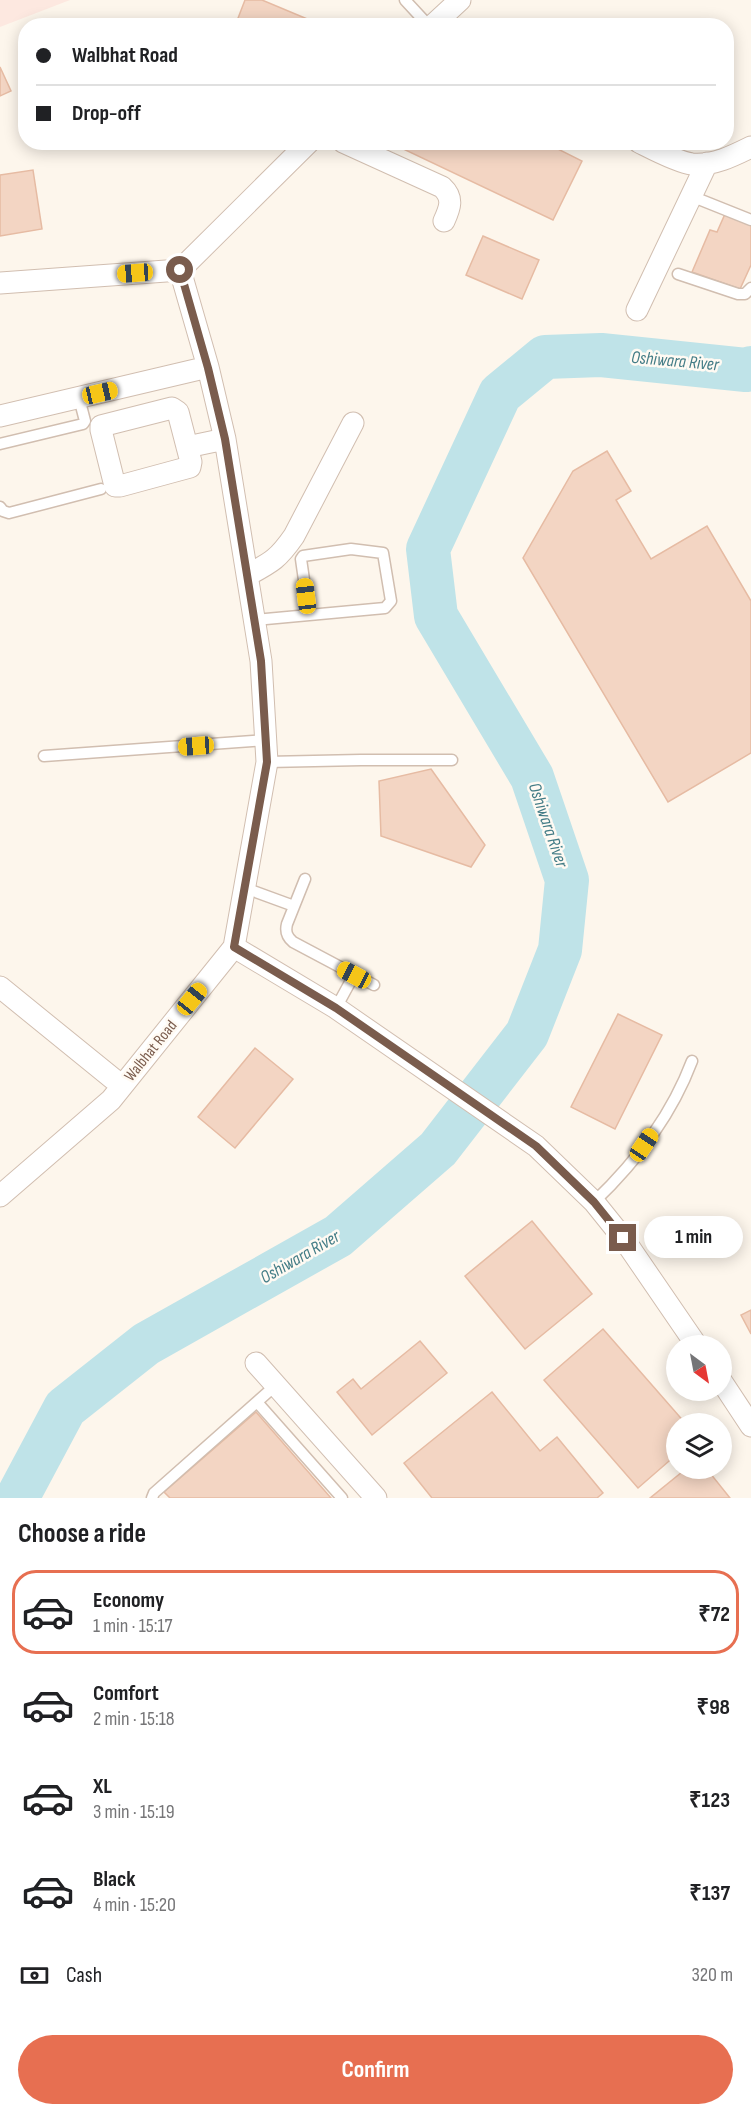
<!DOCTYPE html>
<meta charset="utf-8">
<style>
:root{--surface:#fff;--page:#f2f2f2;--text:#202124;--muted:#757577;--line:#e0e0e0;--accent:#e76f51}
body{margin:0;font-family:"Sofia Sans Condensed",sans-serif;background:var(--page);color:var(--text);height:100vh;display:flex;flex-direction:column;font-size:22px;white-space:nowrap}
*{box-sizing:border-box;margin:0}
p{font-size:20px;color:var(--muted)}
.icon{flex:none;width:33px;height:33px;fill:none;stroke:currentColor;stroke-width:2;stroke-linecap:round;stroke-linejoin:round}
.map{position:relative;height:1498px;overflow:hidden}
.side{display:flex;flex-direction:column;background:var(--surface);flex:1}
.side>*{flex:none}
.top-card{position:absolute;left:18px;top:18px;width:716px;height:132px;border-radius:24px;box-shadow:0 3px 15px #0003;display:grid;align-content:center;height:132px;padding:0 18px;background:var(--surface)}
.needle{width:39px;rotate:148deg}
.tools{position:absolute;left:666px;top:1335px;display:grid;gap:12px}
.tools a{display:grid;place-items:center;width:66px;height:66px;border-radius:50%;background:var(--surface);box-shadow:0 3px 15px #0003;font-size:30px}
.end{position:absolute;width:27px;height:27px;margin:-14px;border:8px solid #7a5c4d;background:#fff;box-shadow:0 0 0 3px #fff}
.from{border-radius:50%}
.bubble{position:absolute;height:42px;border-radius:21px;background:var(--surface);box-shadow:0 3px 15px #0003;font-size:20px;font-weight:700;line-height:42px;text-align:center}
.car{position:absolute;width:18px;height:36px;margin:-18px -9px;border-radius:8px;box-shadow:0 0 4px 2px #0007;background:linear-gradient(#f5c518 24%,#345 0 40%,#f5c518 0 76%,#345 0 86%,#f5c518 0)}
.top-card b{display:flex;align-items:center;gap:21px;height:57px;font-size:22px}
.top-card b+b{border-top:2px solid var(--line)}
.top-card i{width:15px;height:15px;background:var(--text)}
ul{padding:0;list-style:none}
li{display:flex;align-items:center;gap:18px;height:84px;margin:0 12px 9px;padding:0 6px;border:3px solid transparent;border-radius:24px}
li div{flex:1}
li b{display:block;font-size:22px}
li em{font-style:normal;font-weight:700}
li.active{border-color:var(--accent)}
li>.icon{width:54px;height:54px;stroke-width:1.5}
h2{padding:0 18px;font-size:27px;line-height:72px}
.pay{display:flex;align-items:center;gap:15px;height:66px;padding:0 18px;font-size:22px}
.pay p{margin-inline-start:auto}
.button{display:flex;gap:12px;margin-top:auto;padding:12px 18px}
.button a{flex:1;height:69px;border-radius:36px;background:var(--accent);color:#fff;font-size:24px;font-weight:700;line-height:69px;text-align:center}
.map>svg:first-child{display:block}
.commercial{fill:#fde8e0}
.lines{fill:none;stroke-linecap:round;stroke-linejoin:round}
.river{stroke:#bfe3e8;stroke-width:44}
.building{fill:#f3d5c3;stroke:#e6bba3;stroke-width:1.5}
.service-casing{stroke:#d1beb0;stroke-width:13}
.minor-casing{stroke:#d1beb0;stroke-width:23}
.service{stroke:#fff;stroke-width:10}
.minor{stroke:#fff;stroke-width:21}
.route{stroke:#7a5c4d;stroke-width:8}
.labels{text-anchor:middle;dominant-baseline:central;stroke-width:5;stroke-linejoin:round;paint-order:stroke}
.street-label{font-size:16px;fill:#7a5c4d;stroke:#fffaf3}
.water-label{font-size:18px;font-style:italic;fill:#437c86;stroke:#fffaf3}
</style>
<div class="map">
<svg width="751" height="1498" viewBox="0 0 751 1498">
<rect width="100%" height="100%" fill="#fdf6ec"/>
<path class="commercial" d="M 0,0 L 70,0 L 0,27 Z"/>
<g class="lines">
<path class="river" d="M 17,1498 L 65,1408 L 146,1344 L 338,1236 L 438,1149 L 527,1034 L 560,950 L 567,880 L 532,777 L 436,616 L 428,549 L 500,394 L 545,357 L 601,355 L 746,370 L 751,368"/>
</g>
<path class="building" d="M 245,0 L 262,0 L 324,26 L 235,26 Z
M 0,67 L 11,91 L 0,96 Z
M 402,142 L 544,142 L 582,161 L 553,220 L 399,147 Z
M 33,170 L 42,229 L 0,236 L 0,175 Z
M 725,214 L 751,224 L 751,265 L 740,289 L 692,272 L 710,230 L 717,232 Z
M 483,236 L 539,260 L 522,299 L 466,275 Z
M 607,451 L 631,491 L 616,500 L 651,559 L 707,526 L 751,601 L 751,753 L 668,802 L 523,558 L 573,471 Z
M 431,769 L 485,845 L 471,867 L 381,836 L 379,781 Z
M 618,1014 L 662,1035 L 615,1129 L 571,1107 Z
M 255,1048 L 293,1079 L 235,1148 L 198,1117 Z
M 532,1221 L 592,1294 L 525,1349 L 465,1276 Z
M 751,1310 L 751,1334 L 741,1315 Z
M 603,1329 L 686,1424 L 676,1424 L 676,1455 L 638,1488 L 544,1380 Z
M 420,1341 L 447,1373 L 372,1435 L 337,1392 L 353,1379 L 361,1389 Z
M 492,1392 L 540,1451 L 557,1437 L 603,1493 L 597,1498 L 432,1498 L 404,1463 Z
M 256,1412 L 331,1498 L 170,1498 L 164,1492 Z
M 687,1468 L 706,1468 L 730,1498 L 650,1498 Z"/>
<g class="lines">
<defs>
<path id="service" d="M 405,0 L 429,26
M 691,196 L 751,220
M 678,274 L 738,294 L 745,294 L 751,288
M 0,444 L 83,424 L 85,421 L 79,398
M 0,507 L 3,511 L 9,513 L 101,489
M 255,620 L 385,608 L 391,601 L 383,553 L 351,549 L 303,556 L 301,559 L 309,615
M 44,756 L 266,740
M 267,762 L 361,760 L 452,760
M 305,879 L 287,924 C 285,932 287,937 293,942 L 374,985
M 245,888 L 294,906
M 336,1008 L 354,975
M 594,1202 C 635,1163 672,1114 692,1061
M 257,1402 L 342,1498
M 152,1498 L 154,1493 L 276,1385"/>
<path id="minor" d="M 432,26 L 460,0
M 343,142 L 442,187 C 454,198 450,208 444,221
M 639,142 C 653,149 677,162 692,164 C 713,166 733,156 751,147
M 0,283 L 180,270 L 309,142
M 637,310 L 707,163
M 172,408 L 178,412 L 191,462 L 190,467 L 120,486 L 115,486 L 101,430 L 101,426 Z
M 0,416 L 208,367
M 187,447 L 225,439
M 248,575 C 272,562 278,559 294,536 L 353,423
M 234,947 L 336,1008 L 536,1146 L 594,1202 L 623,1238 L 697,1346
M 0,987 L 122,1086
M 0,1196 L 111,1100 L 234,947 L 267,762 L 261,661 L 225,439 L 208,367 L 180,270
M 256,1363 L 376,1498
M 722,1382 L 751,1426"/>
</defs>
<use href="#service" class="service-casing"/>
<use href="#minor" class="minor-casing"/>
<use href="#service" class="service"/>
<use href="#minor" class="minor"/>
</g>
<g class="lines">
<path class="route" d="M 180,270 L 208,368 L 225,439 L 261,661 L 267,762 L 234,947 L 336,1008 L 536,1146 L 594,1202 L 623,1238"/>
</g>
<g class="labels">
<g class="street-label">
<text transform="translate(151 1051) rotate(-51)">Walbhat Road</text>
</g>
<g class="water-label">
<text transform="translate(675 361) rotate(5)">Oshiwara River</text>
<text transform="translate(548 825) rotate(71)">Oshiwara River</text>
<text transform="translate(300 1257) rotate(-30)">Oshiwara River</text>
</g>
</g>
</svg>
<div class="tools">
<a><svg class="needle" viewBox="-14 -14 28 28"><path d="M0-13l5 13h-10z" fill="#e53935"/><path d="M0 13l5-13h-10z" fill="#757577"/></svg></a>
<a><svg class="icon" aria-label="layers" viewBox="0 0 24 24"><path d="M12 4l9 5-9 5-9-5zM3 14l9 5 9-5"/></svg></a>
</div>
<i class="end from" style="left:180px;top:270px"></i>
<i class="end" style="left:623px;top:1238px"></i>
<div class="bubble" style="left:644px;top:1216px;width:99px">1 min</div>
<i class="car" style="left:135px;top:273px;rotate:266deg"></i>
<i class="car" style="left:100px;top:393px;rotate:77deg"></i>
<i class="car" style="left:306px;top:596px;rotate:353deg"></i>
<i class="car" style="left:196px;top:746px;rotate:266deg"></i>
<i class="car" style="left:354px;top:975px;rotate:298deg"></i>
<i class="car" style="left:192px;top:999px;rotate:39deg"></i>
<i class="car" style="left:644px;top:1145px;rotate:34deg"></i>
<div class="top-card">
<b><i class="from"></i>Walbhat Road</b>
<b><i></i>Drop-off</b>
</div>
</div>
<section class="side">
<h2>Choose a ride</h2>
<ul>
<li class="active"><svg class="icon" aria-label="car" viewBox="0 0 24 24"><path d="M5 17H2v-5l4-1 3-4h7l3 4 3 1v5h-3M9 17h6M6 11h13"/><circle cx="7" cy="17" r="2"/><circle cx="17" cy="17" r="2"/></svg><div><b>Economy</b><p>1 min · 15:17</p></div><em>₹72</em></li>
<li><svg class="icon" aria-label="car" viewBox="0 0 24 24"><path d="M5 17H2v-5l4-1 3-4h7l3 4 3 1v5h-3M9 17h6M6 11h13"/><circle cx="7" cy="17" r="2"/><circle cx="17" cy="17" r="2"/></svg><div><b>Comfort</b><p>2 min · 15:18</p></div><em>₹98</em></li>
<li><svg class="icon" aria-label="car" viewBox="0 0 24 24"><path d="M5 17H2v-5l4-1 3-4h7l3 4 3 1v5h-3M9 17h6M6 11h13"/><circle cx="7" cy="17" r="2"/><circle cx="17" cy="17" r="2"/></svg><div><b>XL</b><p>3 min · 15:19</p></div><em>₹123</em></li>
<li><svg class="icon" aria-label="car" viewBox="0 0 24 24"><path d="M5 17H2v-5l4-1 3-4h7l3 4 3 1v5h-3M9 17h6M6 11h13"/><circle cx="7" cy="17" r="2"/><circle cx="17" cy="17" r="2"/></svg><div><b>Black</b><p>4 min · 15:20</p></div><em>₹137</em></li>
</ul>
<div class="pay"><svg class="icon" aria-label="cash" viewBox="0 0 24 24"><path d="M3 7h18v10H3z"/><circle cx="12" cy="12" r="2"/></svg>Cash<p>320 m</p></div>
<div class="button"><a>Confirm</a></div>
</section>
